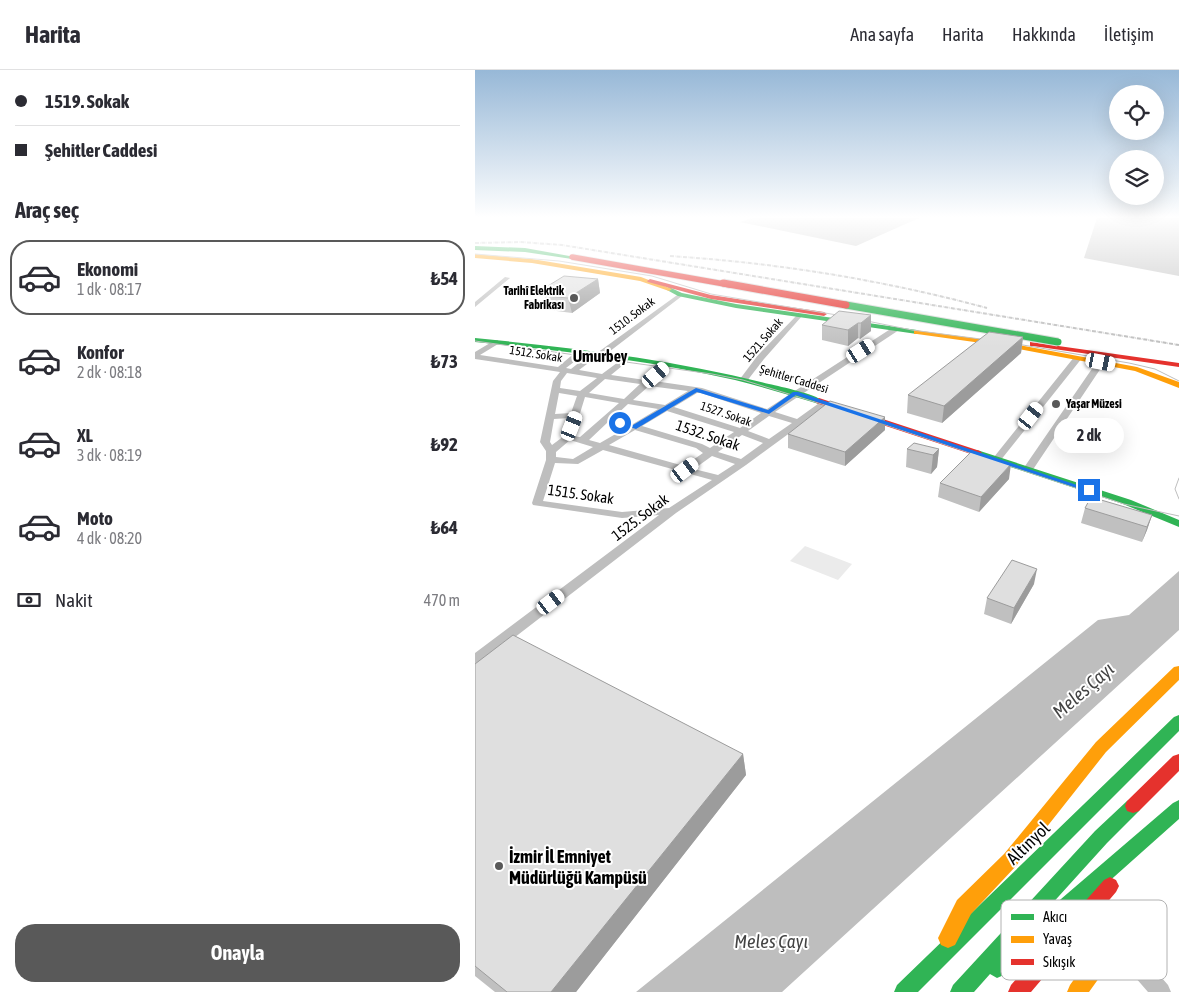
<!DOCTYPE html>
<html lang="tr">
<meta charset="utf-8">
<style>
:root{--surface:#fff;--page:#f7f7f7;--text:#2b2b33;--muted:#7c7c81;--line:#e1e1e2;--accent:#595959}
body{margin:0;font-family:"Asap Condensed",sans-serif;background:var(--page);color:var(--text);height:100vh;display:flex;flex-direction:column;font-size:19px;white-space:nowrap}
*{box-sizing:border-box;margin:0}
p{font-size:16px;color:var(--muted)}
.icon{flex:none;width:28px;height:28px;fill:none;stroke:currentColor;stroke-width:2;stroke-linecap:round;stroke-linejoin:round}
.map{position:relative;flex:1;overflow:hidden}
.drawer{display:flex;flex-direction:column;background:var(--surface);width:475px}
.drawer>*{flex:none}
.banner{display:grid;align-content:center;height:110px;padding:0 15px;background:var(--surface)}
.buttons{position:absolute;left:634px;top:15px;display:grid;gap:10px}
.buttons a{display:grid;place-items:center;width:55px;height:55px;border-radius:50%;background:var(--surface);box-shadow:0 5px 20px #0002;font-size:25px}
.end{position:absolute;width:22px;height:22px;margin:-11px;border:6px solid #1a73e8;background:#fff;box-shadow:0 0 0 2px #fff}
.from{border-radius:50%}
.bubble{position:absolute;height:35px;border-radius:18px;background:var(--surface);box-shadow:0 5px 20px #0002;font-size:16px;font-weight:700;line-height:35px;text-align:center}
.car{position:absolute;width:15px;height:30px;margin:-15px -8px;border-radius:6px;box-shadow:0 0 4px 1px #0007;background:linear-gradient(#fff 24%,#345 0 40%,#fff 0 76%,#345 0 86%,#fff 0)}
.banner b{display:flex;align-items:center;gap:18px;height:48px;font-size:19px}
.banner b+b{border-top:1px solid var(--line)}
.banner i{width:12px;height:12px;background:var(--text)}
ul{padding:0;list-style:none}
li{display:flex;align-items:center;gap:15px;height:75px;margin:0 10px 8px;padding:0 5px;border:2px solid transparent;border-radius:20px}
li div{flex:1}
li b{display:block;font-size:19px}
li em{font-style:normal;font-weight:700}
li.active{border-color:var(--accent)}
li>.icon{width:45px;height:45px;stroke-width:1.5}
h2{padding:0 15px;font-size:22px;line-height:60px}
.pay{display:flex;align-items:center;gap:12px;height:55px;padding:0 15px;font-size:19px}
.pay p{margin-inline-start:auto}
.cta{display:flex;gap:10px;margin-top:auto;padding:10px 15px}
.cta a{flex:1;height:58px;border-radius:20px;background:var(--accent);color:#fff;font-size:20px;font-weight:700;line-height:58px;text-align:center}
header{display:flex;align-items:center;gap:30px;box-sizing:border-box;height:70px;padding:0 25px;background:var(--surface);border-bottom:1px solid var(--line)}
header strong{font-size:24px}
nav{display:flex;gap:28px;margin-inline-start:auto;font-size:18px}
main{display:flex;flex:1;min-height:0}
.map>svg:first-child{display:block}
.green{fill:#ebebeb}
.water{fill:#bebebe}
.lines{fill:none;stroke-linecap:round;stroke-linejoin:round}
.street{fill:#bebebe;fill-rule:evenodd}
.fast{fill:#30b455;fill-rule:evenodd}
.slow{fill:#ff9f0a;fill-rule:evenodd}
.jam{fill:#e5322d;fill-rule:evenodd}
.tram{stroke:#bebebe;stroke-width:1}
.rail{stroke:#bebebe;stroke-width:2;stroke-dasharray:4 1 0.5 1;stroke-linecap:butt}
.fast-bridge-casing{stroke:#dbdbdb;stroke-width:9;stroke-linecap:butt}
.jam-bridge-far1-casing{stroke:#dbdbdb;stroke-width:7;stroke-linecap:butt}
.jam-bridge-casing{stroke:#dbdbdb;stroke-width:9;stroke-linecap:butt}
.fast-bridge{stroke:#30b455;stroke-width:7}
.jam-bridge-far1{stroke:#e5322d;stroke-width:5.5}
.jam-bridge{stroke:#e5322d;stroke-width:7}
.wall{fill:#c0c0c0}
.shaded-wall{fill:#9c9c9c}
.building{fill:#dfdfdf;stroke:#9c9c9c}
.route{fill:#1a73e8}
.poi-dot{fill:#595959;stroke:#fff;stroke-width:2}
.labels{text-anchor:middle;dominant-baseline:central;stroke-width:4;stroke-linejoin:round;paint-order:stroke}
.far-poi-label{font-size:12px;font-weight:bold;fill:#000;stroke:#fff;text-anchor:end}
.far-street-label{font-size:12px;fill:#000;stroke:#fff}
.street-label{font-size:15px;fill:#000;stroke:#fff}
.far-district-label{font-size:16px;font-weight:bold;fill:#000;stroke:#fff}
.near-street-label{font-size:18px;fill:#000;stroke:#fff}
.near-poi-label{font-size:18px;font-weight:bold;fill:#000;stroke:#fff;text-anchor:start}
.near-water-label{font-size:19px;font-style:italic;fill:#434343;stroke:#fff}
.key{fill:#fff;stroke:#b2b2b2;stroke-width:1}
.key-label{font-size:14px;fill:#000}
</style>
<header>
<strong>Harita</strong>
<nav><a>Ana sayfa</a><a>Harita</a><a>Hakkında</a><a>İletişim</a></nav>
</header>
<main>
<section class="drawer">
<div class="banner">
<b><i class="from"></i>1519. Sokak</b>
<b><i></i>Şehitler Caddesi</b>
</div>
<h2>Araç seç</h2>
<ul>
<li class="active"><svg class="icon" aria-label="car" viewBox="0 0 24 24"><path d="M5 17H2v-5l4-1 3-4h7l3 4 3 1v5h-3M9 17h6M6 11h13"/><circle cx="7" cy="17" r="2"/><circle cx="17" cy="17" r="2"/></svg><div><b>Ekonomi</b><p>1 dk · 08:17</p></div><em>₺54</em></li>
<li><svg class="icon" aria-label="car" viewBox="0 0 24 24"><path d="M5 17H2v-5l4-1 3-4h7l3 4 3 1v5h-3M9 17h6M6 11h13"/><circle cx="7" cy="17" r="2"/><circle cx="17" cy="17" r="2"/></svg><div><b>Konfor</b><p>2 dk · 08:18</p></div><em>₺73</em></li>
<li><svg class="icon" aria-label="car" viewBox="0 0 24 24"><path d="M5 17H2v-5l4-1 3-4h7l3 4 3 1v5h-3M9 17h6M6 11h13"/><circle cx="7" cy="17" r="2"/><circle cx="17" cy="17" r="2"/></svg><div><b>XL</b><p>3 dk · 08:19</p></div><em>₺92</em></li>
<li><svg class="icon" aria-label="car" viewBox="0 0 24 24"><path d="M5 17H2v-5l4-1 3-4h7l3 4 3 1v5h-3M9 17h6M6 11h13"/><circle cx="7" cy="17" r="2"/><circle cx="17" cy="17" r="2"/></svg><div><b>Moto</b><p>4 dk · 08:20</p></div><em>₺64</em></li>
</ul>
<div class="pay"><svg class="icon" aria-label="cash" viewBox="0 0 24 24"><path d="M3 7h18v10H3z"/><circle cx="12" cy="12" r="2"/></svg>Nakit<p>470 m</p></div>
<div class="cta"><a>Onayla</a></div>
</section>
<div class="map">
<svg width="704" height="922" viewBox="0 0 704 922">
<rect width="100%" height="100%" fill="#fff"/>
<path class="green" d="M 330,476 L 377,494 L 363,510 L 315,491 Z"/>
<path class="water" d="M 278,148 L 444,148 L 381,176 L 265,152 Z
M 622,148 L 704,148 L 704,206 L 609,188 Z
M 704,501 L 704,560 L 307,922 L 161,922 L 623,550 L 654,545 Z"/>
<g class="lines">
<path class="street" d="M 30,207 L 35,208 L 0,237 L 0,232 Z
M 205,223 L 208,225 L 207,226 L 126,288 L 120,288 L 104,300 L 127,304 L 150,287 L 154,289 L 153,291 L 136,305 L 170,310 L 192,293 L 196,295 L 195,297 L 179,311 L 227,318 L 292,339 L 417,258 L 424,260 L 300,342 L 322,349 L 347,331 L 353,331 L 353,335 L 271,395 L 201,443 L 5,594 L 0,595 L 0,583 L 184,445 L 147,448 L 58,435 L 57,433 L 71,390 L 71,381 L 65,372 L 78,311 L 85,302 L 0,289 L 0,282 L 20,270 L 23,270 L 23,274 L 5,285 L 83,297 L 102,281 L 108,281 L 108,285 L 91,298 L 96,299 L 116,283 L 122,283 ZM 92,303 L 122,308 L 105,321 L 85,318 L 86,311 ZM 130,309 L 165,314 L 149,329 L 114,323 ZM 174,316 L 213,321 L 190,335 L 158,330 ZM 84,323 L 102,326 L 96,343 L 80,344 ZM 222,323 L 226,323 L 286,343 L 265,358 L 199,337 ZM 110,327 L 144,333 L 105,367 L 98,366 ZM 153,334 L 183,339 L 158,354 L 138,348 ZM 192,341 L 259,362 L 235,378 L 227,374 L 167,356 ZM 294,346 L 317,353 L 294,369 L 273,361 ZM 95,348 L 89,366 L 77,375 L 75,372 L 79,349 ZM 133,352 L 151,358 L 125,373 L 114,370 ZM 160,360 L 221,378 L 228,383 L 209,396 L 134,375 ZM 267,365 L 288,373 L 266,389 L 243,382 ZM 95,370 L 118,377 L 98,389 L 81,387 L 81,382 ZM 128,380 L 237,410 L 194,438 L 147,442 L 68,431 L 80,393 L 103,394 ZM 237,386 L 260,394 L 243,405 L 219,399 Z
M 322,245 L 327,246 L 289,289 L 272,311 L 266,311 L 265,309 L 283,285 Z
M 600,286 L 607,288 L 525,391 L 519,391 L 517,389 L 519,387 Z
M 623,290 L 630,292 L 557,401 L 549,401 L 548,399 Z
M 608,840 L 647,862 L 693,915 L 696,922 L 673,922 L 633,876 L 601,856 L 599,849 L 601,842 Z"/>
<path class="fast" d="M 0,176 L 50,178 L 100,187 L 97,189 L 50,182 L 0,180 Z
M 194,217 L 207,223 L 261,234 L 442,260 L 446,262 L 442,264 L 261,238 L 203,226 L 192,220 L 192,218 Z
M 0,268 C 99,278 197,289 294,314 C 307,317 340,324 348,331 L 344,334 C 316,326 288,317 260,310 C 174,290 87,281 0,272 Z
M 502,380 L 656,430 L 704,450 L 704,457 L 648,434 L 499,385 L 497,383 Z
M 704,645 L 704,661 L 443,922 L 419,922 L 422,915 L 699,647 Z
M 658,729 L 664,731 L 666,736 L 664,741 L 632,773 L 565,847 L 698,733 L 704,730 L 704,749 L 529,905 L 522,908 L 515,904 L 499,922 L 475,922 L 478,915 L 620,761 L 652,731 Z"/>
<path class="slow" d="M 0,184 L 57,189 L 166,207 L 197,219 L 194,221 L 165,211 L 57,193 L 0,188 Z
M 439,260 L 528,272 L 662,297 L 704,312 L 704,318 L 660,301 L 528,276 L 442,264 L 439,264 Z
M 704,596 L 704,610 L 631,682 L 541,796 L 496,844 L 480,875 L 473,878 L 466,875 L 463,868 L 482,830 L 529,784 L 621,672 L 699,597 Z
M 640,859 L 647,862 L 650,869 L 647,876 L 614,922 L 592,922 L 595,915 L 633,862 Z"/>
<path class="jam" d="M 175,209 L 236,225 L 349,242 L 352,244 L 349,246 L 236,229 L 173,212 L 172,211 Z
M 555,272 L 704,293 L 704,297 L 558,276 L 555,276 Z
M 344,328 L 505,381 L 507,383 L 505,385 L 499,385 L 341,333 L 340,331 Z
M 704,684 L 704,701 L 664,741 L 658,743 L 652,741 L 650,736 L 652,731 L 698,686 Z
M 635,807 L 641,810 L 644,816 L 641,822 L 556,922 L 533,922 L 536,915 L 629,810 Z"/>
<path class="tram" d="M 0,184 L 84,191 L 177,206 L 236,224 L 362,245 L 437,260 L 536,273 L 654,293 L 680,299 L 704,311
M 0,271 L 237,304 L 268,310 L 363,339
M 396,350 L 649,434 L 704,446
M 704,408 L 700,419 L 704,429"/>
<path class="rail" d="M 0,173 L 46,172 L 87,175 L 704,275
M 195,186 C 303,193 408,210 512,238"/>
<defs>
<path id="fast-bridge" d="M 371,235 L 583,272"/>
<path id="jam-bridge-far1" d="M 97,187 L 255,215"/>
<path id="jam-bridge" d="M 248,213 L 371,235"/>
</defs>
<use href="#fast-bridge" class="fast-bridge-casing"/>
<use href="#jam-bridge-far1" class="jam-bridge-far1-casing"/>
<use href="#jam-bridge" class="jam-bridge-casing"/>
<use href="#fast-bridge" class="fast-bridge"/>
<use href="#jam-bridge-far1" class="jam-bridge-far1"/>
<use href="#jam-bridge" class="jam-bridge"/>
</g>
<path class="wall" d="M 123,209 L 125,223 L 97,243 L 74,240 L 68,219 Z
M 396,245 L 396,261 L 385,269 L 383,268 L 373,276 L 347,270 L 347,255 Z
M 548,267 L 546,283 L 467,353 L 432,343 L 433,325 Z
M 410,360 L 370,396 L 313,378 L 313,364 Z
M 432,379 L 464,379 L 462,397 L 456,404 L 431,397 Z
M 534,409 L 504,442 L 463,427 L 465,413 Z
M 610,438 L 677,445 L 672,460 L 667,472 L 606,453 Z
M 559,514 L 536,554 L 509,544 L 512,528 Z
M 0,594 L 268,684 L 271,705 L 101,922 L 20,922 L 0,906 Z"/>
<path class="shaded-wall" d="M 123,209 L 125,223 L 97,243 L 93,228 Z
M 396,245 L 396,261 L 385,269 L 386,253 Z
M 383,253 L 383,268 L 373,276 L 373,260 Z
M 548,267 L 546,283 L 467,353 L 469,336 Z
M 410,347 L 410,360 L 370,396 L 370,382 Z
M 464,379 L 462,397 L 456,404 L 458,385 Z
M 536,394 L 534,409 L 504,442 L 506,427 Z
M 677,445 L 672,460 L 667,472 L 672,457 Z
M 562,499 L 559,514 L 536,554 L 539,538 Z
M 268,684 L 271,705 L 101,922 L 76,922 Z"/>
<path class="building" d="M 89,206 L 123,209 L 93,228 L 70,226 L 80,220 L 68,219 Z
M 364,241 L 396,245 L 386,253 L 383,253 L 373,260 L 347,255 Z
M 514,262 L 548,267 L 469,336 L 433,325 Z
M 355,331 L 410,347 L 370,382 L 313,364 Z
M 439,373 L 464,379 L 458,385 L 432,379 Z
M 496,382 L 536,394 L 506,427 L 465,413 Z
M 616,427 L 677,445 L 672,457 L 610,438 Z
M 537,490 L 562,499 L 539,538 L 512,528 Z
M 38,565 L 268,684 L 76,922 L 32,922 L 0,896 L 0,594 Z"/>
<linearGradient id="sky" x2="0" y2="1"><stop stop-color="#97b8d7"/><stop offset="0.53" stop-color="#fff"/><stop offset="1" stop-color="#fff" stop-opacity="0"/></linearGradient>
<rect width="704" height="277" fill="url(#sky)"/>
<path class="route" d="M 221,318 L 293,340 L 318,322 L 323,322 L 617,420 L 611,421 L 321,325 L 294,344 L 222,322 L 161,359 L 142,353 L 145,351 L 158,355 Z"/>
<g class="poi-dot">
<circle cx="99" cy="228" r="5"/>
<circle cx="581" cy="334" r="5"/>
<circle cx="24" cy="796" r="5"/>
</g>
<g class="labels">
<g class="far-poi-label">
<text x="89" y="221">Tarihî Elektrik<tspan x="89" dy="14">Fabrikası</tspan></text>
<text x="591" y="334" text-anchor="start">Yaşar Müzesi</text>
</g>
<g class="far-street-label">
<text transform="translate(157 246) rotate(-37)">1510. Sokak</text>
<text transform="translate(288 270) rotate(-49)">1521. Sokak</text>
<text transform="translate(61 284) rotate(9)">1512. Sokak</text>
<text transform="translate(319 309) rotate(17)">Şehitler Caddesi</text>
<text transform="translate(251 344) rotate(19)">1527. Sokak</text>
</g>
<g class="street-label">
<text transform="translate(233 365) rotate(19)">1532. Sokak</text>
<text transform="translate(106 424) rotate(8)">1515. Sokak</text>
<text transform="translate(165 447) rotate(-37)">1525. Sokak</text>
</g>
<g class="far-district-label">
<text x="125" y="286">Umurbey</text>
</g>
<g class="near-street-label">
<text transform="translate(553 773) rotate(-44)">Altınyol</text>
</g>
<g class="near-poi-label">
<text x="34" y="786">İzmir İl Emniyet<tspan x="34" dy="21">Müdürlüğü Kampüsü</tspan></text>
</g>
<g class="near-water-label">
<text transform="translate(608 620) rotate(-41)">Meles Çayı</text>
<text x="296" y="871">Meles Çayı</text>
</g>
</g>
<rect x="526" y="830" width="166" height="80" rx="8" class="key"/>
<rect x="536" y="844" width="23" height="6" fill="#30b455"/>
<rect x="536" y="866" width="23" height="7" fill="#ff9f0a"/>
<rect x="536" y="889" width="23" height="6" fill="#e5322d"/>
<g class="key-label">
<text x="568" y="852">Akıcı</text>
<text x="568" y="874">Yavaş</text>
<text x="568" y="897">Sıkışık</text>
</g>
</svg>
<div class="buttons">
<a><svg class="icon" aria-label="locate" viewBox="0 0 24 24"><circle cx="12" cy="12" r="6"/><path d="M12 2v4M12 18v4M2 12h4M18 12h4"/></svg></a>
<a><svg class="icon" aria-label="layers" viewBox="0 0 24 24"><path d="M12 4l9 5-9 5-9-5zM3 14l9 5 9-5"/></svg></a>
</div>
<i class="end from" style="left:145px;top:353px"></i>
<i class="end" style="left:614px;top:420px"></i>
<div class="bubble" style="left:579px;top:348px;width:70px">2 dk</div>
<i class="car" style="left:386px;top:281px;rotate:58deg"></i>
<i class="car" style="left:626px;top:292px;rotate:101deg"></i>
<i class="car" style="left:181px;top:305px;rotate:49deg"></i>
<i class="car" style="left:556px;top:346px;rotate:38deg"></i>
<i class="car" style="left:97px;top:356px;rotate:22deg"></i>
<i class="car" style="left:210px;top:400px;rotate:53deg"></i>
<i class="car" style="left:76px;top:532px;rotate:53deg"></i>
</div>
</main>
